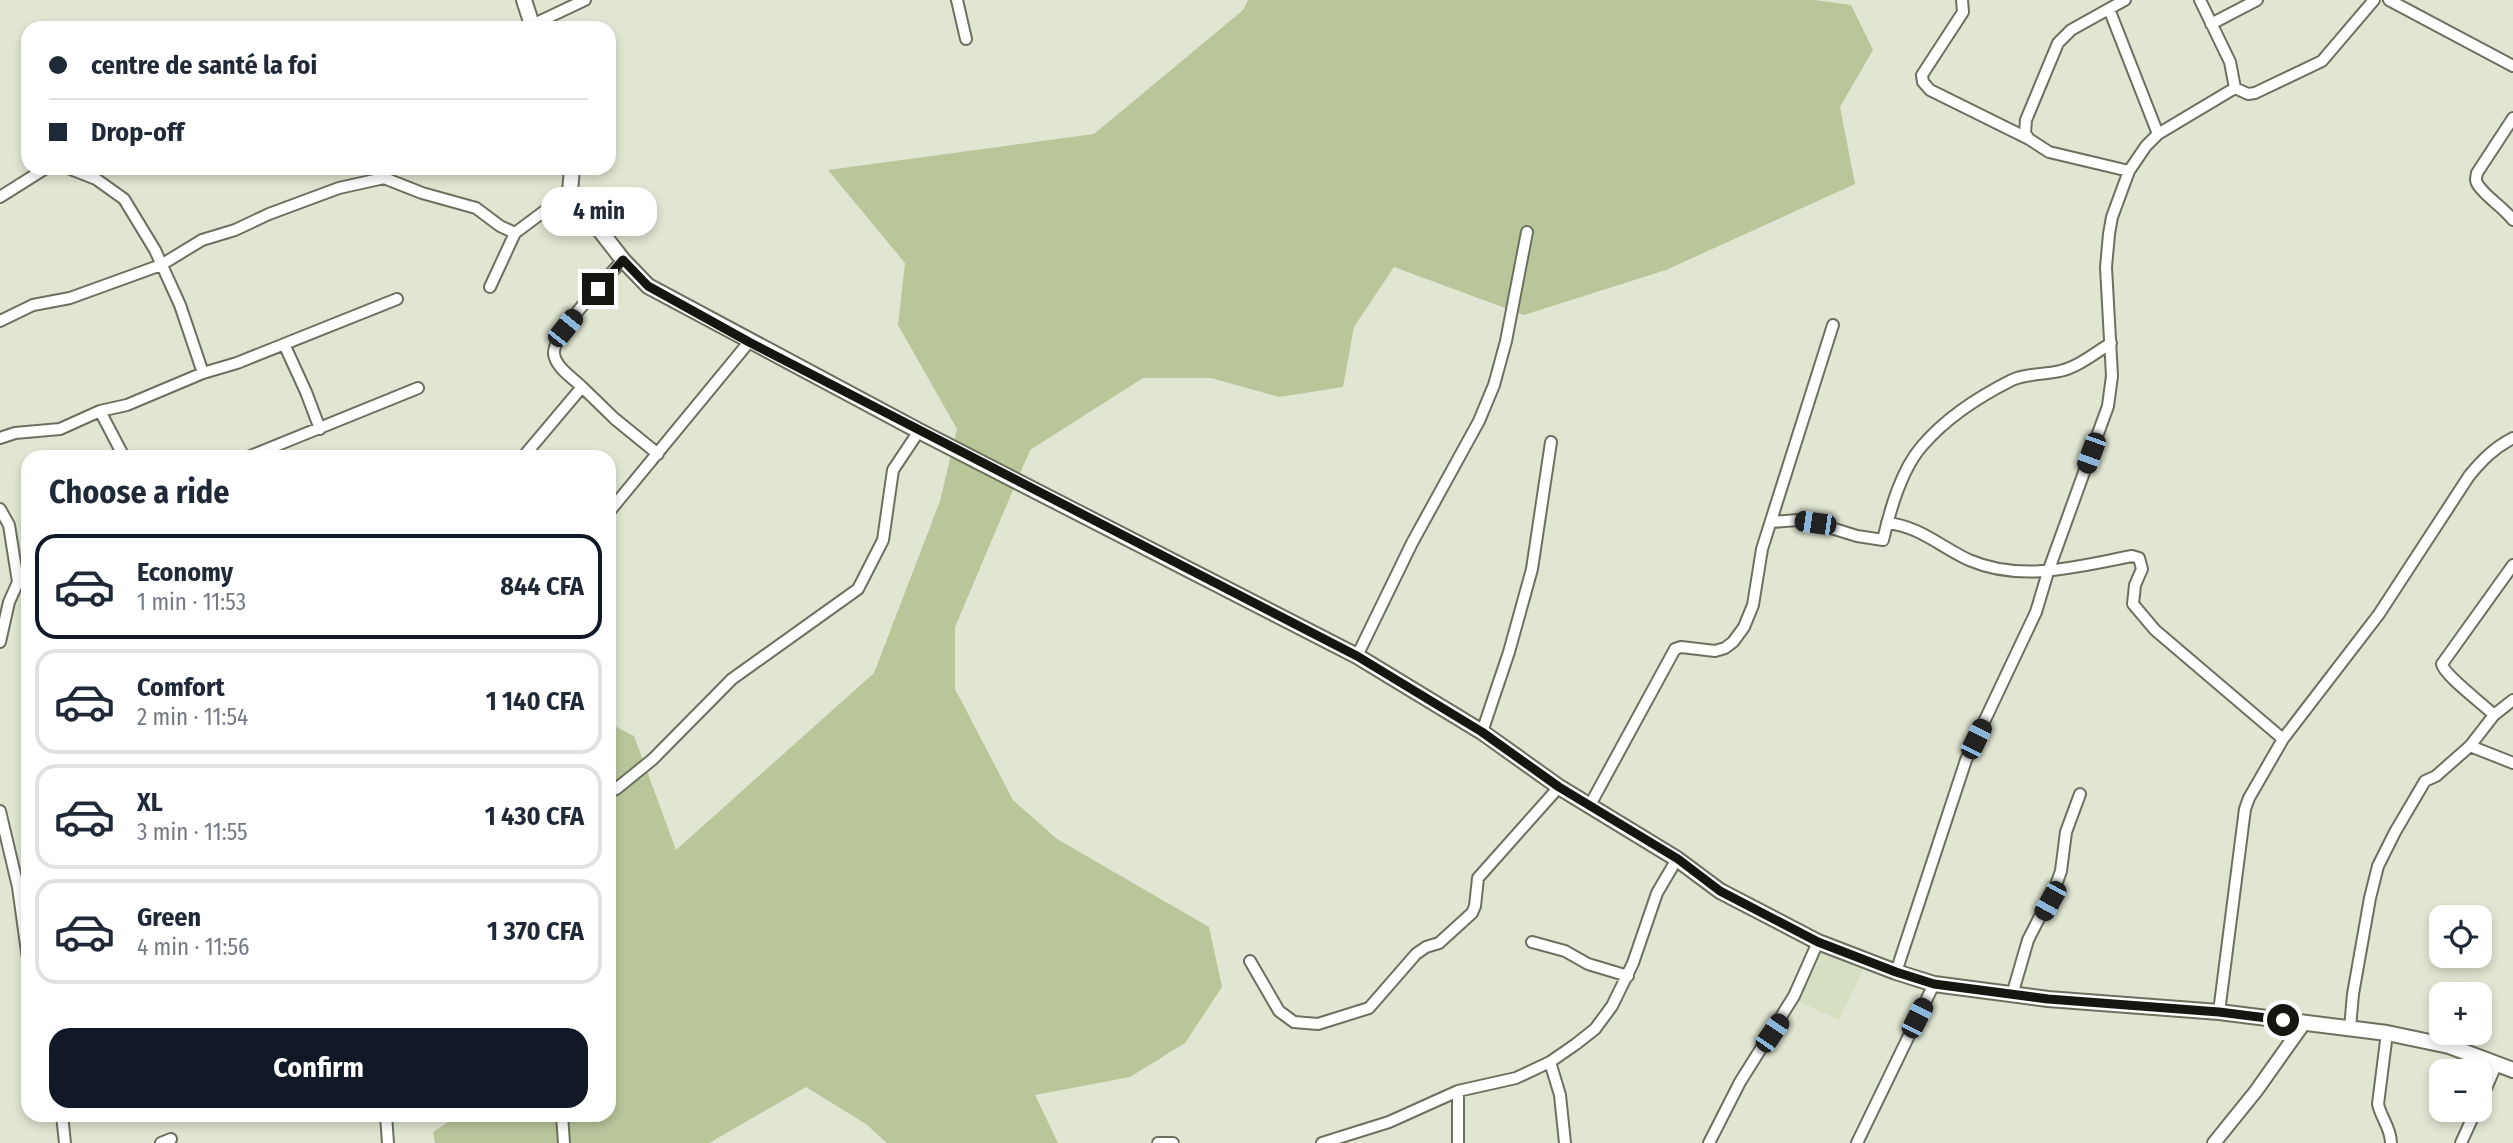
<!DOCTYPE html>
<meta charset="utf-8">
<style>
:root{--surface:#fff;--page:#f2f2f3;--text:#1f2937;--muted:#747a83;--line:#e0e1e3;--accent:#111827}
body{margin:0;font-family:"Fira Sans Condensed",sans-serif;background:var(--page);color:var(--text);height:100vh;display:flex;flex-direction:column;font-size:26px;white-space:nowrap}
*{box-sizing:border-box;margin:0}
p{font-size:23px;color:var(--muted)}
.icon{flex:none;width:38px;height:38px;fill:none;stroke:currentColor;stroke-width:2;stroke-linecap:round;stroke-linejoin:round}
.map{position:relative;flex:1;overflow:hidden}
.drawer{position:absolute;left:21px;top:450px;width:595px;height:672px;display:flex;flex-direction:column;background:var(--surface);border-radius:21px;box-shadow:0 4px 10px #0003}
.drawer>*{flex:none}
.top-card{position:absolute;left:21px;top:21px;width:595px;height:154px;border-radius:21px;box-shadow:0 4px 10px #0003;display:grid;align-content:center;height:154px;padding:0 28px;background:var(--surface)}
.buttons{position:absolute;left:2429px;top:905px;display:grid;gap:14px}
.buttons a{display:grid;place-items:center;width:63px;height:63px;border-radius:14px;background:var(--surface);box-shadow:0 4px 10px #0003;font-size:35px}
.end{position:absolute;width:32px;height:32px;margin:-16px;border:9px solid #14160f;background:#fff;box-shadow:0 0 0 4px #fff}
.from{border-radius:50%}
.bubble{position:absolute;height:49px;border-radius:21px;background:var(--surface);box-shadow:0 4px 10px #0003;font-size:23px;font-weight:700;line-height:49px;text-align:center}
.car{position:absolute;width:21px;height:42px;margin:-21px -10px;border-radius:9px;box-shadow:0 0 5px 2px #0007;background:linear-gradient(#222 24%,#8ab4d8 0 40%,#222 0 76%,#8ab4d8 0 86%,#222 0)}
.top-card b{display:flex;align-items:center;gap:24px;height:66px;font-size:26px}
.top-card b+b{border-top:2px solid var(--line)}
.top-card i{width:18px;height:18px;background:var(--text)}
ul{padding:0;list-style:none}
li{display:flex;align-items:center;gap:21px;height:105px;margin:0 14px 10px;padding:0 14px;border:4px solid var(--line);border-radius:21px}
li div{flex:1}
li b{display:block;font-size:26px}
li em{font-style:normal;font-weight:700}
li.active{border-color:var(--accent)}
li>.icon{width:63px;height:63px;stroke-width:1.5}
h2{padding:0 28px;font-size:32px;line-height:84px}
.primary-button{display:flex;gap:14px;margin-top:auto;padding:14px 28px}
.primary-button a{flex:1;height:80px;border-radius:21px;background:var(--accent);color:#fff;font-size:28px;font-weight:700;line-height:80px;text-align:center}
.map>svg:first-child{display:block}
.built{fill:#d7dfc3}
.green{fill:#b9c69a}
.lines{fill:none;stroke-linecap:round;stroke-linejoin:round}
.minor-casing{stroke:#6c715f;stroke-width:14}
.tertiary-casing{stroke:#6c715f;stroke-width:16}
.secondary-casing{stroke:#6c715f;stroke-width:18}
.minor{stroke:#fff;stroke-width:10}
.tertiary{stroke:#fff;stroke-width:12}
.secondary{stroke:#fff;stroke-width:14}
.route{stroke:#14160f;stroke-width:9}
</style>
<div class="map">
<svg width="2513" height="1143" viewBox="0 0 2513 1143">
<rect width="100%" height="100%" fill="#e0e6d2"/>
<path class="built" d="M 1822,948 L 1866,964 L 1839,1020 L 1798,1001 Z"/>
<path class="green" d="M 1248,0 L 1815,0 L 1851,5 L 1873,50 L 1840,107 L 1855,184 L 1666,270 L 1524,315 L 1394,267 L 1354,327 L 1343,387 L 1279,397 L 1211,378 L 1143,378 L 1030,450 L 955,627 L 955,689 L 1013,800 L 1057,839 L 1209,927 L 1222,987 L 1185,1043 L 1130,1077 L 1035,1095 L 1058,1143 L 887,1143 L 866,1124 L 806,1087 L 709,1143 L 435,1143 L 433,1132 L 459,1115 L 609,1115 L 609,723 L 634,736 L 676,850 L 874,673 L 940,501 L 957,429 L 898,325 L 905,263 L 828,170 L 1094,134 L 1243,10 Z"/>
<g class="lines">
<defs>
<path id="minor" d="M 957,0 L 966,39
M 1962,0 L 1963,12 L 1922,75 L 1923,82 L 1930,90 L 2029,139 L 2049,152 L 2129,171
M 2200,0 L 2230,62 L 2235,88 L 2248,94 L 2255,93 L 2322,61 L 2374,0
M 2389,0 L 2513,66
M 2109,9 L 2158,134
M 2211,24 L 2257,0
M 532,25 L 585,0
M 2513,118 L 2477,173 C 2476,179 2475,180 2478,185 C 2487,198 2503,207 2513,220
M 2029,139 L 2025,133 L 2026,120 L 2058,43 L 2071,30 L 2125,0
M 68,168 L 96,179 L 124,199 L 155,250 L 180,305 L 203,373
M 0,197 L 46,168
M 490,287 L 515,233
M 0,321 L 33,305 L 70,298 L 161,265 L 202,240 L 235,230 L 269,214 L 339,188 L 384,178 L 422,193 L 476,208 L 500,226 L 515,233 L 570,192
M 284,344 L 306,392 L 320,429
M 582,387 C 573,378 556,368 554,354 C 552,334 608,277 623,260
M 100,411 L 124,457
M 0,438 L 15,433 L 60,429 L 100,411 L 127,405 L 203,373 L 237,363 L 397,299
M 248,457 L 418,388
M 523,457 L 582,387 L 615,419 L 658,454
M 0,509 L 9,525 L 18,582 L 9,602 L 0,642
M 609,512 L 749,342
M 1771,522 L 1799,520 L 1815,523 L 1857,536 L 1883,540 C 1890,510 1901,470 1922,446 C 1945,419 1980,396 2012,380 C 2027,373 2044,375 2060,371 C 2078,367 2095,353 2111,343
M 1887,523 C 1919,526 1941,547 1969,560 C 2022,583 2079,566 2132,556 L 2139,558 L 2142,569 L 2135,585 L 2133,604 L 2155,630 L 2283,739
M 1357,656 L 1412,543 L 1479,421 L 1494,385 L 1506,341 L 1527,232
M 2494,715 C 2483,704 2444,675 2442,664 L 2513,565
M 1482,732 L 1509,652 L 1532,569 L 1551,442
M 2470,746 L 2513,763
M 609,792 L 616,789 L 653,759 L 732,679 L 858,589 L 883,540 L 893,470 L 919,431
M 1590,805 L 1675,649 L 1681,647 L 1715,651 L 1725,648 L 1733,642 L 1744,627 L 1753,605 L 1762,549 L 1833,325
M 0,811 L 18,887 L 28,959
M 1532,942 L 1565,951 L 1588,964 L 1628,976
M 1250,961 L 1279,1011 L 1294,1022 L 1318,1024 L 1369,1008 L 1416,954 L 1426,947 L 1439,943 L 1472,913 L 1475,906 L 1478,878 L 1559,787
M 1896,972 L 1966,760 L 2036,612 L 2048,572 L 2108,406 L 2112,376 L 2106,267 L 2109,234 L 2112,217 L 2129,171 L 2146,146 L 2158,134 L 2235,88
M 2012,995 L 2028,940 L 2056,885 L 2061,871 L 2066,832 L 2080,794
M 2219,1012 L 2245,809 L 2249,798 L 2283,739 L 2379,614 L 2469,476 C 2482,460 2494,448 2513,438
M 2350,1028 L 2353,994 L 2370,898 L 2378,866 L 2395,832 L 2425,781 L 2436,776 L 2470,746 L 2494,715 L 2513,700
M 2387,1033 L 2378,1104 C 2381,1118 2391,1128 2391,1143
M 1550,1062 L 1560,1095 L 1565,1143
M 1458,1091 L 1458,1143
M 2480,1102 L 2497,1063
M 62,1115 L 65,1143
M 386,1115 L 388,1143
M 562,1115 L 564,1143
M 161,1143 L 171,1139
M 1158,1143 L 1173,1143
M 1322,1143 L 1389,1122 L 1458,1091 L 1516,1078 L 1550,1062 L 1576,1044 L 1595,1029 L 1612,1006 L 1633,963 L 1657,893 L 1677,859
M 1709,1143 L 1740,1082 L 1794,996 L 1818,942
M 1857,1143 L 1934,984
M 2461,1143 L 2476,1110"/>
<path id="tertiary" d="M 2214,1143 L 2256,1091 L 2305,1022"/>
<path id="secondary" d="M 524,0 L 533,28
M 572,168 L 570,192 L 623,260 L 648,286 L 919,431 L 1357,656 L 1482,732 L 1559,787 L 1677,859 L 1720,891 L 1818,942 L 1896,972 L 1934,984 L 2048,999 L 2219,1012 L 2387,1033 L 2449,1046 L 2513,1070"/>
</defs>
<use href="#minor" class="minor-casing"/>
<use href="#tertiary" class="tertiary-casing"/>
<use href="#secondary" class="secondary-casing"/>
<use href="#minor" class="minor"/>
<use href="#tertiary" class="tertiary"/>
<use href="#secondary" class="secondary"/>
</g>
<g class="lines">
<path class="route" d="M 598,289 L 623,260 L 648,286 L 749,342 L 1357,656 L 1482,732 L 1559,787 L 1678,859 L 1720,891 L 1818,942 L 1896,972 L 1934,984 L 2048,999 L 2219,1012 L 2283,1020"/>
</g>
</svg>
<div class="buttons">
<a><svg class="icon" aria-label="locate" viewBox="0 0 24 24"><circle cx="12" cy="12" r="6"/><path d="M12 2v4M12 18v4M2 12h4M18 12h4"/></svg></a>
<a>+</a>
<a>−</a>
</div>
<i class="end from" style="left:2283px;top:1020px"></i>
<i class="end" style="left:598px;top:289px"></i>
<div class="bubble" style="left:541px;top:187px;width:116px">4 min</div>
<i class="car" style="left:565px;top:328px;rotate:39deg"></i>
<i class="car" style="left:2091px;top:453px;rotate:200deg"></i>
<i class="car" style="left:1815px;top:523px;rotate:278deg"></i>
<i class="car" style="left:1976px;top:739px;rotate:26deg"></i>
<i class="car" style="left:2050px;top:901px;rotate:209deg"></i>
<i class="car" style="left:1917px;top:1018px;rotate:27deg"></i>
<i class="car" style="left:1772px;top:1033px;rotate:34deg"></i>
<div class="top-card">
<b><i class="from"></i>centre de santé la foi</b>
<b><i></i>Drop-off</b>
</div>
<section class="drawer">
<h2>Choose a ride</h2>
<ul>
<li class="active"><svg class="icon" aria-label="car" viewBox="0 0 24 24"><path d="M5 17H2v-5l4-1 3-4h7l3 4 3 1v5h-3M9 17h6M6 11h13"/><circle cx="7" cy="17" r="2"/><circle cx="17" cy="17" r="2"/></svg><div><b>Economy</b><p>1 min · 11:53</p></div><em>844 CFA</em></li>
<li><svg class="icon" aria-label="car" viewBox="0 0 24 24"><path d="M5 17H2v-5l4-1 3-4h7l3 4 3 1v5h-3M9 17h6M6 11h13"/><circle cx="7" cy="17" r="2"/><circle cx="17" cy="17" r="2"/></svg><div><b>Comfort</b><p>2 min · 11:54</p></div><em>1 140 CFA</em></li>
<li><svg class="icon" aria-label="car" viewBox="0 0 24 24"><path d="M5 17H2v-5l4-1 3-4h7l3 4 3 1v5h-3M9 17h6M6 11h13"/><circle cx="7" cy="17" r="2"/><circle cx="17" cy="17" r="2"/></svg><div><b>XL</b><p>3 min · 11:55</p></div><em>1 430 CFA</em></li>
<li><svg class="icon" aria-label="car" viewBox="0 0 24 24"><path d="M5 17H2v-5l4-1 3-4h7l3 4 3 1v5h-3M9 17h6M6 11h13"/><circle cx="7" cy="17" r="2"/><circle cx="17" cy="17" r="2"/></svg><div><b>Green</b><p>4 min · 11:56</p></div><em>1 370 CFA</em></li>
</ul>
<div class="primary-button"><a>Confirm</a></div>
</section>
</div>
